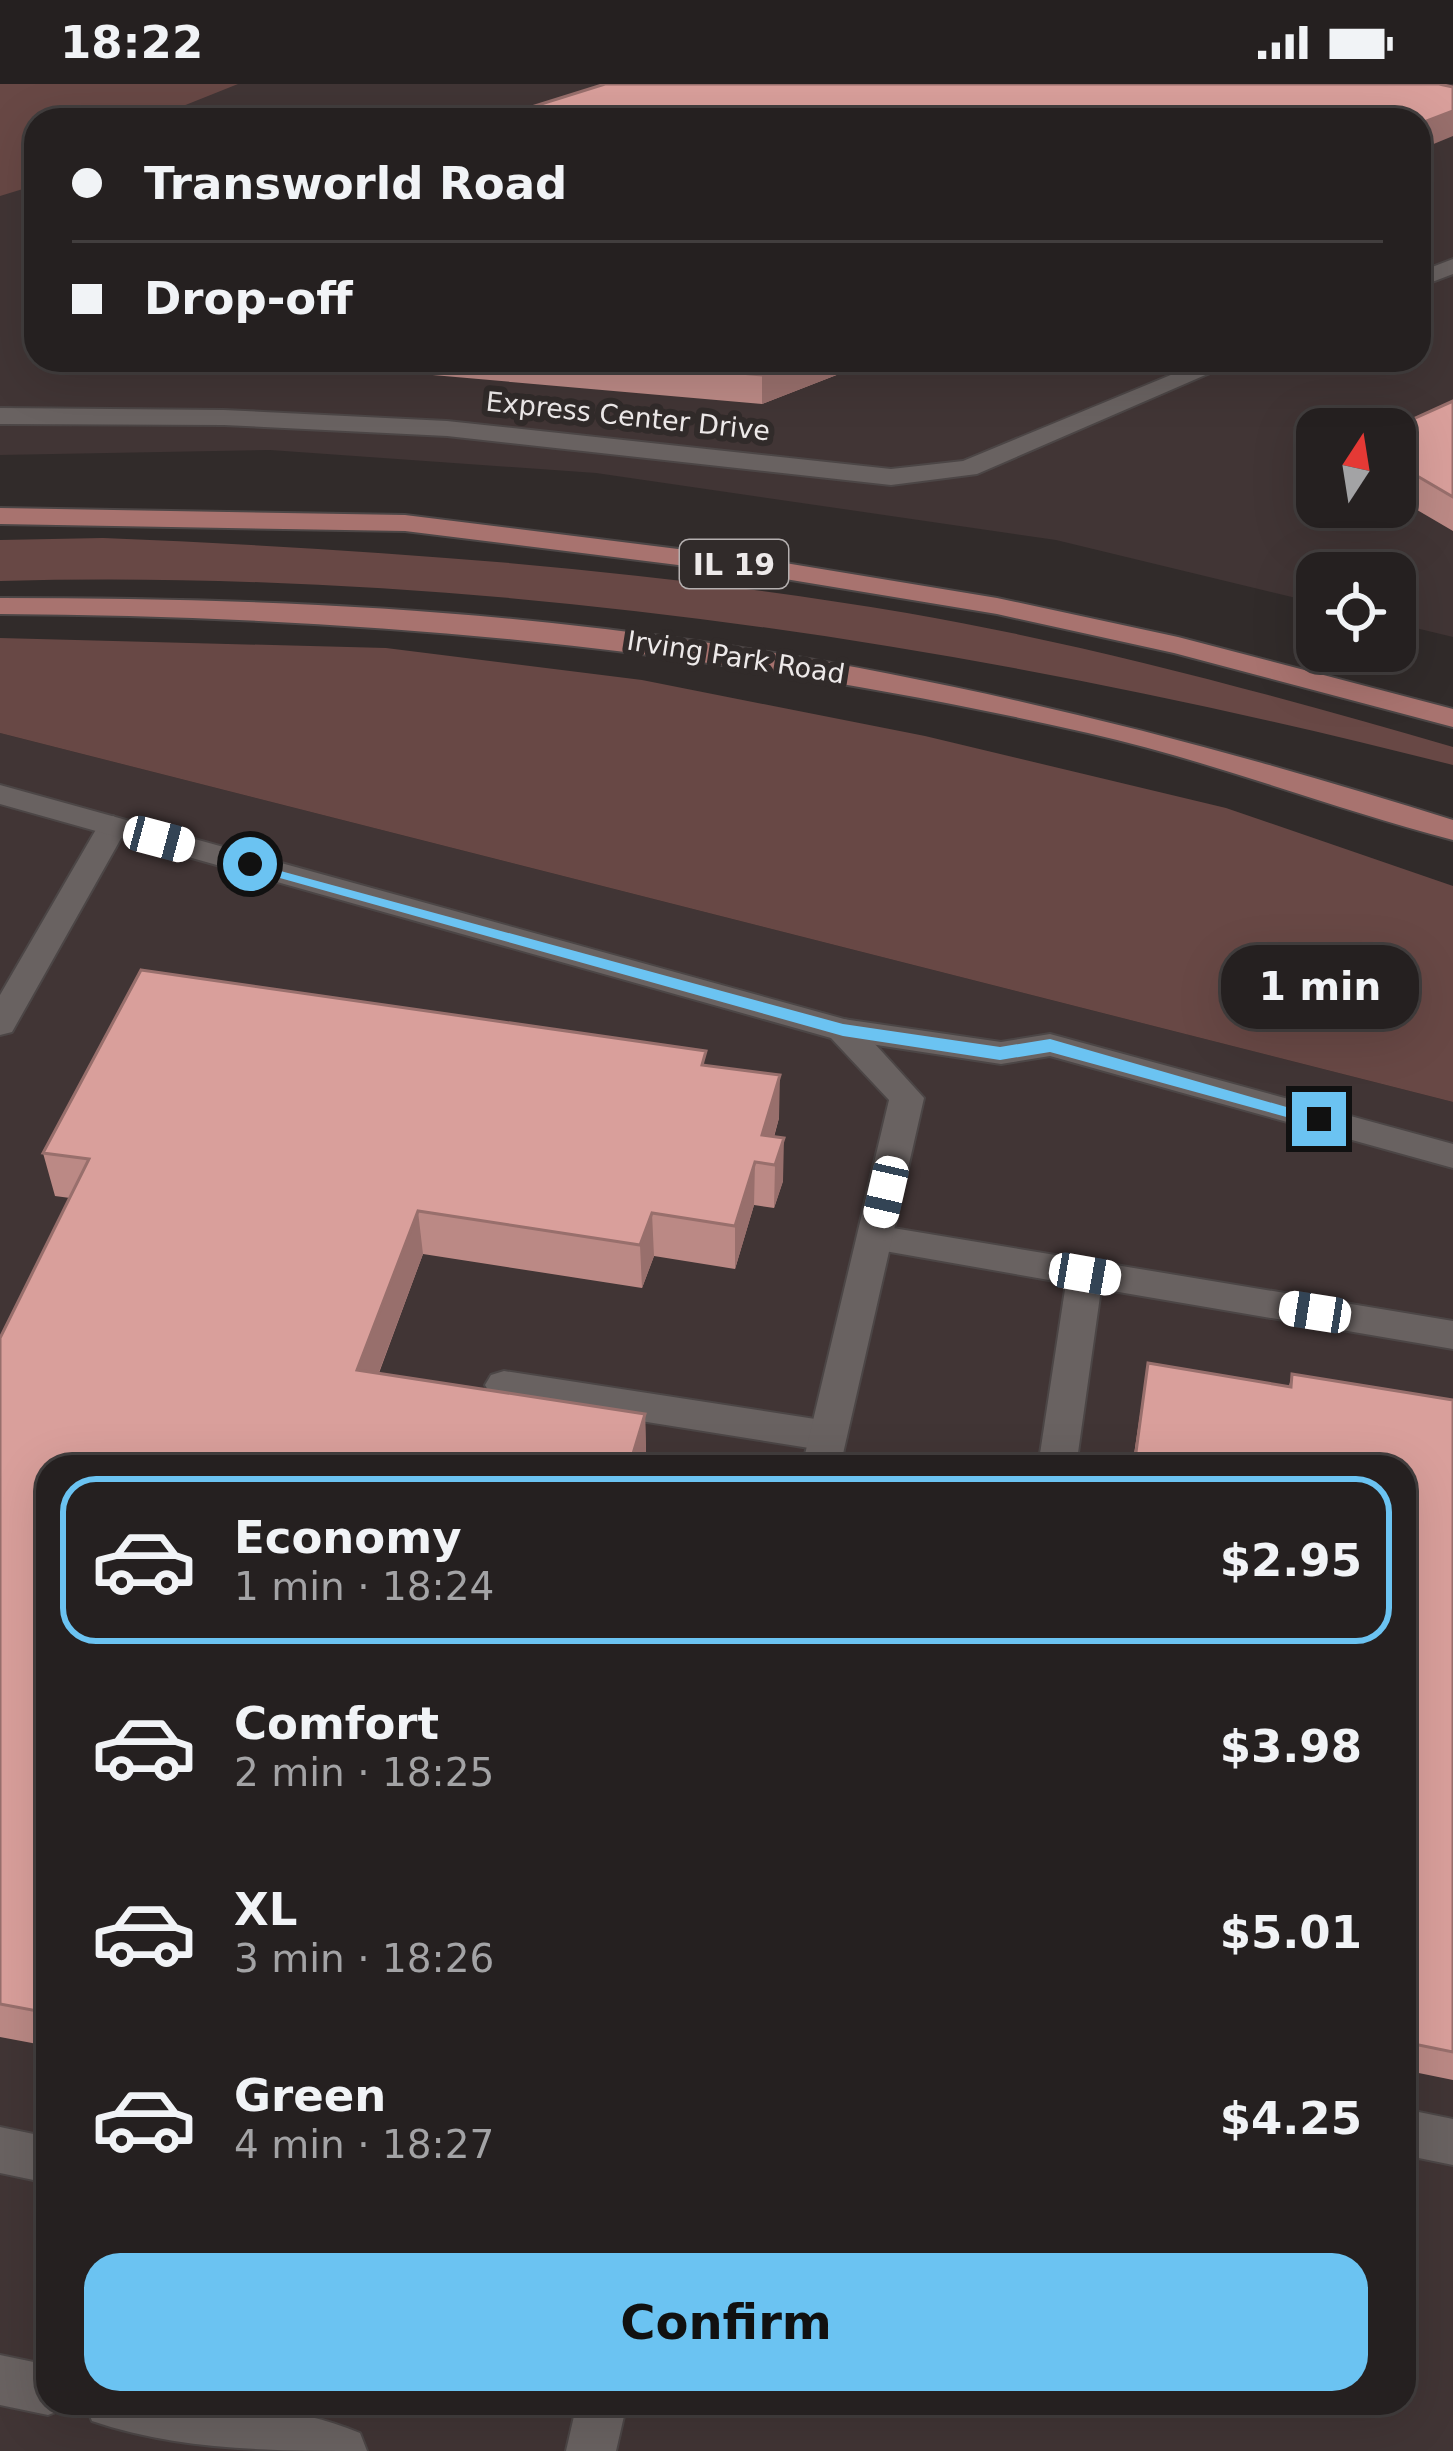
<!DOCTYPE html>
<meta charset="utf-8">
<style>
:root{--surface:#252020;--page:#312d2d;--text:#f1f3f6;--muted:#a3a3a5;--line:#423e3e;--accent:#6bc3f2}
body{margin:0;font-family:"DejaVu Sans",sans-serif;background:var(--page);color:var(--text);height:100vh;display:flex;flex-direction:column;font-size:45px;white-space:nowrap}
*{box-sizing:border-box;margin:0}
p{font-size:39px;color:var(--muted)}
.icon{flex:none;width:66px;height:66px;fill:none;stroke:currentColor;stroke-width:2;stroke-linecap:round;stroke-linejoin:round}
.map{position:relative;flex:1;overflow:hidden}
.details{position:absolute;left:36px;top:1371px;width:1380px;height:960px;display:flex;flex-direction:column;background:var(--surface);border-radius:36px;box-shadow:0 12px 48px #0002,0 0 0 3px var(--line)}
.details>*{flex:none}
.banner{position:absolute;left:24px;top:24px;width:1407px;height:264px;border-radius:36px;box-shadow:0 12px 48px #0002,0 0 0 3px var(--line);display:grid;align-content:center;height:264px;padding:0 48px;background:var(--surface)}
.needle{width:78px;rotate:12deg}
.controls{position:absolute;left:1296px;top:324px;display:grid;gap:24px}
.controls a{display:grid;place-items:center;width:120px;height:120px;border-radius:24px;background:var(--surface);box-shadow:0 12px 48px #0002,0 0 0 3px var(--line);font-size:60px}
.end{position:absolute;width:54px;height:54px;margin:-27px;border:15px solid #6bc3f2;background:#111;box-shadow:0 0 0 6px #111}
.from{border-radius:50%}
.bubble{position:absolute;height:84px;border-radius:36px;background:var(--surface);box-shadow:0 12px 48px #0002,0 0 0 3px var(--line);font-size:39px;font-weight:700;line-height:84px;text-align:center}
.car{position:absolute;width:36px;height:72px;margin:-36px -18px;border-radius:15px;box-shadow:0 0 9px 3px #0007;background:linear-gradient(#fff 24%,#345 0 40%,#fff 0 76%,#345 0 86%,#fff 0)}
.banner b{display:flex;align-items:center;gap:42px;height:114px;font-size:45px}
.banner b+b{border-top:3px solid var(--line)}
.banner i{width:30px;height:30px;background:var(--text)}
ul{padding:21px 0 0;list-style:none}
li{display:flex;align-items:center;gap:36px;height:168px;margin:0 24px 18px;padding:0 24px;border:6px solid transparent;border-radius:36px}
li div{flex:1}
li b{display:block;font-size:45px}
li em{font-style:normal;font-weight:700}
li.active{border-color:var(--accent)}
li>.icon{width:108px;height:108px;stroke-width:1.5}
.primary-button{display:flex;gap:24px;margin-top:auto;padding:24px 48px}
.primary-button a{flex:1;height:138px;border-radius:36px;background:var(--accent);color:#111;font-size:48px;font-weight:700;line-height:138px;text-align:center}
.status{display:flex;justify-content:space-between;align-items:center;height:84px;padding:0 60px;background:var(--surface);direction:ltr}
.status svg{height:33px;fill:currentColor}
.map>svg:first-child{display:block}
.built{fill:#413535;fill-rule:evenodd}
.green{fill:#684845}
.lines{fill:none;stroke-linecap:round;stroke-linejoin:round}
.service-casing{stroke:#4c4646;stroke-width:4}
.minor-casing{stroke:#4c4646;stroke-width:4}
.primary-casing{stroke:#4c4646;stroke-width:4}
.service{fill:#696261;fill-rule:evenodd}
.minor{fill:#696261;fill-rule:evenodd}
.primary{fill:#a8736f;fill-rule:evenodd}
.wall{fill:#bb8985}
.shaded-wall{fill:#986f6c}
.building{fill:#d99f9b;stroke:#986f6c;stroke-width:3}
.route{fill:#6bc3f2}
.labels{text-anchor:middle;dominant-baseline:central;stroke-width:12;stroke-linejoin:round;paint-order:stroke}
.far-street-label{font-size:27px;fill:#ede9e9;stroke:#312b2a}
.shield{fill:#312b2a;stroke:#b5b0b0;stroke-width:3}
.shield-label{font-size:30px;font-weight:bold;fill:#ede9e9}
</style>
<div class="status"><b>18:22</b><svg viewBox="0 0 49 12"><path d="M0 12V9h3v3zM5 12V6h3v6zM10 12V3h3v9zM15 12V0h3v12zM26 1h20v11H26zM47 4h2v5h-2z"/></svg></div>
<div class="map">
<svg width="1453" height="2367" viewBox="0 0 1453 2367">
<rect width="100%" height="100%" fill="#312b2a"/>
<path class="built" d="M 0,0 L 1453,0 L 1453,553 L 1395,539 L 1395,489 L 1317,489 L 1317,519 L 1056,456 L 596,389 L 270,366 L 0,371 ZM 36,36 L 1419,36 L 1419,276 L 36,276 ZM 1317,345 L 1395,345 L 1395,423 L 1317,423 Z
M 0,649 L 1453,1018 L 1453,2367 L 0,2367 ZM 48,1383 L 1404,1383 L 1404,2319 L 48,2319 Z"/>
<path class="green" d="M 0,0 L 238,0 L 148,36 L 36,36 L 36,101 L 0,112 Z
M 103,454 C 372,465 641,484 907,529 C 1092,561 1273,611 1453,663 L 1453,681 C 981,561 489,484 0,497 L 0,456 Z
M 0,554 L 386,564 L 642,596 L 925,652 L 1226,724 L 1453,802 L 1453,1018 L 0,649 Z"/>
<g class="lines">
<defs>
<path id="service" d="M 113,732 L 128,742 L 12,948 L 0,951 L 0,911 L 98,742 Z
M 843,935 L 1001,958 L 1050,950 L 1453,1060 L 1453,1084 L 1050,972 L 1001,980 L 831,954 L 826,946 Z
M 875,1141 L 1453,1237 L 1453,1265 L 1101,1205 L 1076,1383 L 1038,1383 L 1066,1199 L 862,1163 L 857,1154 L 862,1145 Z
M 504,1287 L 828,1337 L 841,1341 L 847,1352 L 841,1363 L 828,1367 L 504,1315 L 491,1311 L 485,1301 L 491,1291 Z
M 1404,2025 L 1453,2035 L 1453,2081 L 1404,2071 Z
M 0,2043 L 48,2053 L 48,2099 L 0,2089 Z
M 0,2271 L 48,2281 L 48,2319 L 68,2319 L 66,2324 L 48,2331 L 0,2321 Z
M 85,2319 C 177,2319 273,2313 360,2349 L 367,2367 C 276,2367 179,2367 92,2337 Z"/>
<path id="minor" d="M 1453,175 L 1453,190 L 1419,203 L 1419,188 Z
M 1207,276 L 1240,276 L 977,390 L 891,401 L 447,352 L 224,341 L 0,340 L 0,324 L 224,326 L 447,337 L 891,385 L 963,377 Z
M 0,701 L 855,938 L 924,1014 L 840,1383 L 802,1383 L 889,1016 L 831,954 L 0,720 Z
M 577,2319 L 627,2319 L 616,2367 L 566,2367 Z"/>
<path id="primary" d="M 0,424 L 405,431 L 767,476 L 997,514 L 1178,553 L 1453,625 L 1453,643 L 1174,569 L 997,530 L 767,492 L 405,447 L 0,440 Z
M 0,514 C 185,514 368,519 552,539 C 859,571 1159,643 1453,736 L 1453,756 C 1330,724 1212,677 1088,649 C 725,566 372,532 0,530 Z"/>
</defs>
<use href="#service" class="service-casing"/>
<use href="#minor" class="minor-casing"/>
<use href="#primary" class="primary-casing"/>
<use href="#service" class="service"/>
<use href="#minor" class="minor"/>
<use href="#primary" class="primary"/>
</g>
<path class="wall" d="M 261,276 L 875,276 L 762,320 Z
M 1453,317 L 1453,447 L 1395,413 L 1395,345 Z
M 706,981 L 779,1034 L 774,1053 L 783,1097 L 774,1124 L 754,1121 L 735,1185 L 654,1172 L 642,1204 L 423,1170 L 379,1289 L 645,1330 L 646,1372 L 48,1383 L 48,1962 L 0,1953 L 0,1254 L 70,1114 L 55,1112 L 43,1069 Z
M 1148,1279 L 1289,1302 L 1292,1290 L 1453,1316 L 1453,1996 L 1404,1986 L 1404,1383 L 1132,1383 Z"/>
<path class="shaded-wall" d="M 1453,27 L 1453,52 L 1419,66 L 1419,40 Z
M 800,276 L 875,276 L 762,320 L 762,291 Z
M 780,991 L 779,1034 L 766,1080 L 762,1051 Z
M 784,1054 L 783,1097 L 774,1124 L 775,1081 Z
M 755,1078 L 754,1121 L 735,1185 L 735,1142 Z
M 418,1127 L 423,1170 L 364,1328 L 357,1286 Z
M 652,1129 L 654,1172 L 642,1204 L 640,1161 Z
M 645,1330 L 646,1372 L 643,1383 L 629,1383 Z"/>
<path class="building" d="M 605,0 L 1439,0 L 1453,3 L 1453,27 L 1419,40 L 1419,36 L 490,36 Z
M 593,276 L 800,276 L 762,291 Z
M 1453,317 L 1453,413 L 1395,379 L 1395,345 L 1391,345 Z
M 141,886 L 706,967 L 702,981 L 780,991 L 762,1051 L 784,1054 L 775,1081 L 755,1078 L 735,1142 L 652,1129 L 640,1161 L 418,1127 L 357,1286 L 645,1330 L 629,1383 L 48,1383 L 48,1929 L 0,1920 L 0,1254 L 89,1075 L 43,1069 Z
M 1148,1279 L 1291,1303 L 1292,1290 L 1453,1316 L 1453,1968 L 1404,1958 L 1404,1383 L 1134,1383 Z"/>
<path class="route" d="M 244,777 L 843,940 L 1000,963 L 1050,955 L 1328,1035 L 1319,1042 L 1050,968 L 1000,976 L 843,952 L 244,784 Z"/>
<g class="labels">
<g class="far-street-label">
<text transform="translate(628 332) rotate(6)">Express Center Drive</text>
<text transform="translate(736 573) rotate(9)">Irving Park Road</text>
</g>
<rect class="shield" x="680" y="456" width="108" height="48" rx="9"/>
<g class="shield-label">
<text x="734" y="480">IL 19</text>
</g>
</g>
</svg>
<div class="controls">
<a><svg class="needle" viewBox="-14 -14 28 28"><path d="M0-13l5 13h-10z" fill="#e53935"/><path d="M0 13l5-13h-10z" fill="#a3a3a5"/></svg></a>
<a><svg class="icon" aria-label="locate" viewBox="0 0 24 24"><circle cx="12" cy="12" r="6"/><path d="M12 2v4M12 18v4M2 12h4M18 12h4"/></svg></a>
</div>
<i class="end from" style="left:250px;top:780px"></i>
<i class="end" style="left:1319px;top:1035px"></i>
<div class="bubble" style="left:1221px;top:861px;width:198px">1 min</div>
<i class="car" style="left:159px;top:755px;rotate:105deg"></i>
<i class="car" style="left:886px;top:1108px;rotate:193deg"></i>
<i class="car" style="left:1085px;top:1190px;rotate:100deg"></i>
<i class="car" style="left:1315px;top:1228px;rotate:279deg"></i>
<div class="banner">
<b><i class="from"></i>Transworld Road</b>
<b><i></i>Drop-off</b>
</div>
<section class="details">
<ul>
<li class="active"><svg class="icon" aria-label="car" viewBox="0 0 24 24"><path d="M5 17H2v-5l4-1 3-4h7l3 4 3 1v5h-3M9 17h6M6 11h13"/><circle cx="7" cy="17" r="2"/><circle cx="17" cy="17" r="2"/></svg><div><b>Economy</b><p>1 min · 18:24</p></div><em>$2.95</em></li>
<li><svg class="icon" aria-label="car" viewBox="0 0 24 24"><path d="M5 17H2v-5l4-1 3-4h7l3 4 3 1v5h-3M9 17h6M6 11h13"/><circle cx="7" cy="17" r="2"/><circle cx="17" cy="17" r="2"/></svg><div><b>Comfort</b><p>2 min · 18:25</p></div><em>$3.98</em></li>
<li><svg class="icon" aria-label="car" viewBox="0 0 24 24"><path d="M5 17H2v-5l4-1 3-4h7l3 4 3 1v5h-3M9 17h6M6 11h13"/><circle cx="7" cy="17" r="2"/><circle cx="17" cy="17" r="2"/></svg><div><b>XL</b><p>3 min · 18:26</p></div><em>$5.01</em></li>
<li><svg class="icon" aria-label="car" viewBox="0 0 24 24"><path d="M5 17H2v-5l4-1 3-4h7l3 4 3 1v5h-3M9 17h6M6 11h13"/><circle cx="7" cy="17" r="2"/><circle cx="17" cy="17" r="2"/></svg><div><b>Green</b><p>4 min · 18:27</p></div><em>$4.25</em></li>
</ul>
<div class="primary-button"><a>Confirm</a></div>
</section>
</div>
